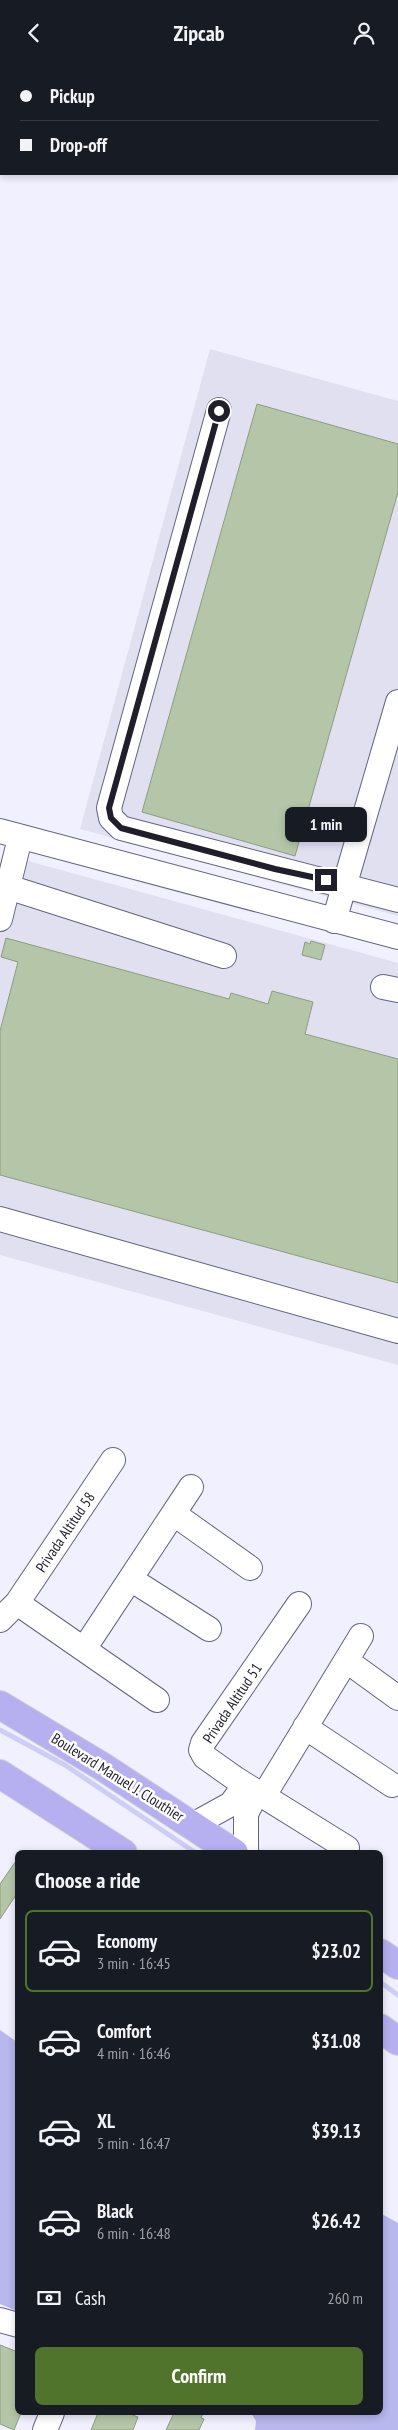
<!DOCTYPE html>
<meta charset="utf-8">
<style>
:root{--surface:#171b24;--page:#20242c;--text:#f1f3f6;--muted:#9ea1a6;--line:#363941;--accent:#50742c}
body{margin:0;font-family:"PT Sans Narrow",sans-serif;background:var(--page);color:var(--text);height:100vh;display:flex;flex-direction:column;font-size:19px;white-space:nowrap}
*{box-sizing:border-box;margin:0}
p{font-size:16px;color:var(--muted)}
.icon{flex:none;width:28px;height:28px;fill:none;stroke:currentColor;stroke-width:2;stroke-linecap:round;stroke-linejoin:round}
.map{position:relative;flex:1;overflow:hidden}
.drawer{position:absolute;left:15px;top:1785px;width:368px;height:565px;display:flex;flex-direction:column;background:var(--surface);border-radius:8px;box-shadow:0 2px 8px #0003}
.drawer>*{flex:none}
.top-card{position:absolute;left:0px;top:0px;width:399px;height:110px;box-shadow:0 2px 8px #0003;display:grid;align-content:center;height:110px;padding:0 20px;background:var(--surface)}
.end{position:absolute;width:22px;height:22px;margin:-11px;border:6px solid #1f1e2a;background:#fff;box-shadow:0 0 0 2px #fff}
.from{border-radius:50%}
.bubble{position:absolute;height:35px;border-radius:8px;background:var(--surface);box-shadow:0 2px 8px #0003;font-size:16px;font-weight:700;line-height:35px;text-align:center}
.top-card b{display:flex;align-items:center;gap:18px;height:48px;font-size:19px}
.top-card b+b{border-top:1px solid var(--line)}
.top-card i{width:12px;height:12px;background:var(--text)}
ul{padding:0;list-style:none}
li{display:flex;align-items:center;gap:15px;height:82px;margin:0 10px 8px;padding:0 10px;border:2px solid transparent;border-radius:8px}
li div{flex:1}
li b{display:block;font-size:19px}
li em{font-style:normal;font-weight:700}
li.selected{border-color:var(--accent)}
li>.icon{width:45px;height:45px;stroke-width:1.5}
h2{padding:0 20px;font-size:22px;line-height:60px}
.pay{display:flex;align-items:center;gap:12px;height:55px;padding:0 20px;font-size:19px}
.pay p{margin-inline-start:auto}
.action{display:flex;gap:10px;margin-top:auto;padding:10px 20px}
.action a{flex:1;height:58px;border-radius:8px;background:var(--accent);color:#fff;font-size:20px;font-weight:700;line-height:58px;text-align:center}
header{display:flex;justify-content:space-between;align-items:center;height:65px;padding:0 20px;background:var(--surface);font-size:22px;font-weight:700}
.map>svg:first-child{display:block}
.built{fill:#e0e0f1}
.green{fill:#b8b7ee}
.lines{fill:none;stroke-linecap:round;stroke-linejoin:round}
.stream{stroke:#cdcdf5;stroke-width:5}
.building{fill:#b5c6a8;stroke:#8d9d80}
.minor-casing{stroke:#646481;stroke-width:26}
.major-casing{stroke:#d2d2d4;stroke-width:30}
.minor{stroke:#fff;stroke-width:24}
.major{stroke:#b6b0f0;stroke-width:28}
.route{stroke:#1f1e2a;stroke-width:6}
.labels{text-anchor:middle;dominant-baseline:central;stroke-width:5;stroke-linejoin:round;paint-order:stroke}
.street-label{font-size:15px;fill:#1f1e2a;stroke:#fff}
</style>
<header><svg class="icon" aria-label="back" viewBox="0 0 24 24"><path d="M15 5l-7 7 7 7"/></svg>Zipcab<svg class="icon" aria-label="person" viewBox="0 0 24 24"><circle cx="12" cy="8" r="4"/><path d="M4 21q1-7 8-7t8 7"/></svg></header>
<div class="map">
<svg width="398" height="2365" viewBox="0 0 398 2365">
<rect width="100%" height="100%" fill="#f0f0fe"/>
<path class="built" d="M 210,284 L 398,336 L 398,851 L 80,764 Z
M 3,789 L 398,898 L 398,1300 L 0,1190 L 0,799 Z"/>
<path class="green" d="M 0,1965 L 17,1977 L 17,2246 L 0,2239 Z
M 380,2148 L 398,2158 L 398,2365 L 255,2365 L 256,2356 L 251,2348 L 380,2348 Z"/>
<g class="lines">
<path class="stream" d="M 0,1665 L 65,1700 L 196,1788
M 380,1917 L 398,1930"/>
</g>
<path class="building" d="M 257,339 L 398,379 L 398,427 L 295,791 L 142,747 Z
M 6,873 L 229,934 L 231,928 L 268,939 L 272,926 L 313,937 L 305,969 L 398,994 L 398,1218 L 0,1110 L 0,966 L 18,897 L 1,892 Z
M 311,876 L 325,880 L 321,895 L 302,890 L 305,877 L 310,879 Z
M 18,1793 L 18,1827 L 0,1854 L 0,1819 Z
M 0,2280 L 18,2287 L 18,2348 L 21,2348 L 14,2365 L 0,2359 Z
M 98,2348 L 128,2348 L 138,2352 L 133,2365 L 91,2365 Z
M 174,2348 L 203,2348 L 201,2353 L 204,2354 L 199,2365 L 166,2365 Z"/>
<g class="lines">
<defs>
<path id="minor" d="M 219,345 L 109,743 L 111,753 L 121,763 L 398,835
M 0,766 L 398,872
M 8,822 L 224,891
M 0,854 L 20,773
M 334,856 L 398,637
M 383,922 L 398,925
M 0,1154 L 398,1266
M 174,1449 L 250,1503
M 132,1515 L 209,1564
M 17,1538 L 157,1635
M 299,1539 L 203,1678 L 201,1685 L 205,1692 L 236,1714 L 347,1783
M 0,1555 L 17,1538 L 113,1395
M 84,1584 L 191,1422
M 347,1596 L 398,1633
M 305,1662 L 392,1720
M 263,1732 L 361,1571
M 193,1760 L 231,1739 L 239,1728 L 250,1723 L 251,1739 L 246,1749 L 246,1788
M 0,2255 L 18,2260
M 45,2365 L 52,2348"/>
<path id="major" d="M 351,0 L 354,1
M 0,1640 L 103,1702 L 234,1788
M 0,1709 L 123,1788
M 380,1888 L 398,1900
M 380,1963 L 398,1976"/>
</defs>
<use href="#minor" class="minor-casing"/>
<use href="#major" class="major-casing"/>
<use href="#minor" class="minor"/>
<use href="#major" class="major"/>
</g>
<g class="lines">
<path class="route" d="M 219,346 L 109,743 L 111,753 L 121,763 L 275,804 L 326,815"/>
</g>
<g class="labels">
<g class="street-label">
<text transform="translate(65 1467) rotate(-56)">Privada Altitud 58</text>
<text transform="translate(232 1638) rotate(-56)">Privada Altitud 51</text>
<text transform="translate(118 1712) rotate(32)">Boulevard Manuel J. Clouthier</text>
</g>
</g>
</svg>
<i class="end from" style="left:219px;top:346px"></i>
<i class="end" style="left:326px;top:815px"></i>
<div class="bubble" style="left:285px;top:742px;width:82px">1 min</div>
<div class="top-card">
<b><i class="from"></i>Pickup</b>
<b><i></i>Drop-off</b>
</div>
<section class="drawer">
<h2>Choose a ride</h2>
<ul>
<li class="selected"><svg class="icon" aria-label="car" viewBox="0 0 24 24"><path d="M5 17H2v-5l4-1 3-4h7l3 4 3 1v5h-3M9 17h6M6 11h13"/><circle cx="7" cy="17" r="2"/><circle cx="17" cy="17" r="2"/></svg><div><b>Economy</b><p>3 min · 16:45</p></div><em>$23.02</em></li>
<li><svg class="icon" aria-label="car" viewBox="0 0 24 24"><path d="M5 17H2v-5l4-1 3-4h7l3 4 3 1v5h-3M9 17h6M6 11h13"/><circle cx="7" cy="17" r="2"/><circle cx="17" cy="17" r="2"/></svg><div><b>Comfort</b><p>4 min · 16:46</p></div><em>$31.08</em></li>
<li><svg class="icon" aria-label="car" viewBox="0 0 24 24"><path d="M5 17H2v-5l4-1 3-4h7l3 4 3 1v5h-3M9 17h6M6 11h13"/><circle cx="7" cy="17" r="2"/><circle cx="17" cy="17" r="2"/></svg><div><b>XL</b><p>5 min · 16:47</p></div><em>$39.13</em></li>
<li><svg class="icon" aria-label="car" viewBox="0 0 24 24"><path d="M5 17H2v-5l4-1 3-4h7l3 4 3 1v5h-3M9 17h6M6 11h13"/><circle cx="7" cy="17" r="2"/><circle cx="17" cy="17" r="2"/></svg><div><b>Black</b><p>6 min · 16:48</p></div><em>$26.42</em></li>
</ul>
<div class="pay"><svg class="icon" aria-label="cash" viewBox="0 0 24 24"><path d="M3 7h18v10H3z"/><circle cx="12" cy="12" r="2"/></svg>Cash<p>260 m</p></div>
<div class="action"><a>Confirm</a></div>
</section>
</div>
